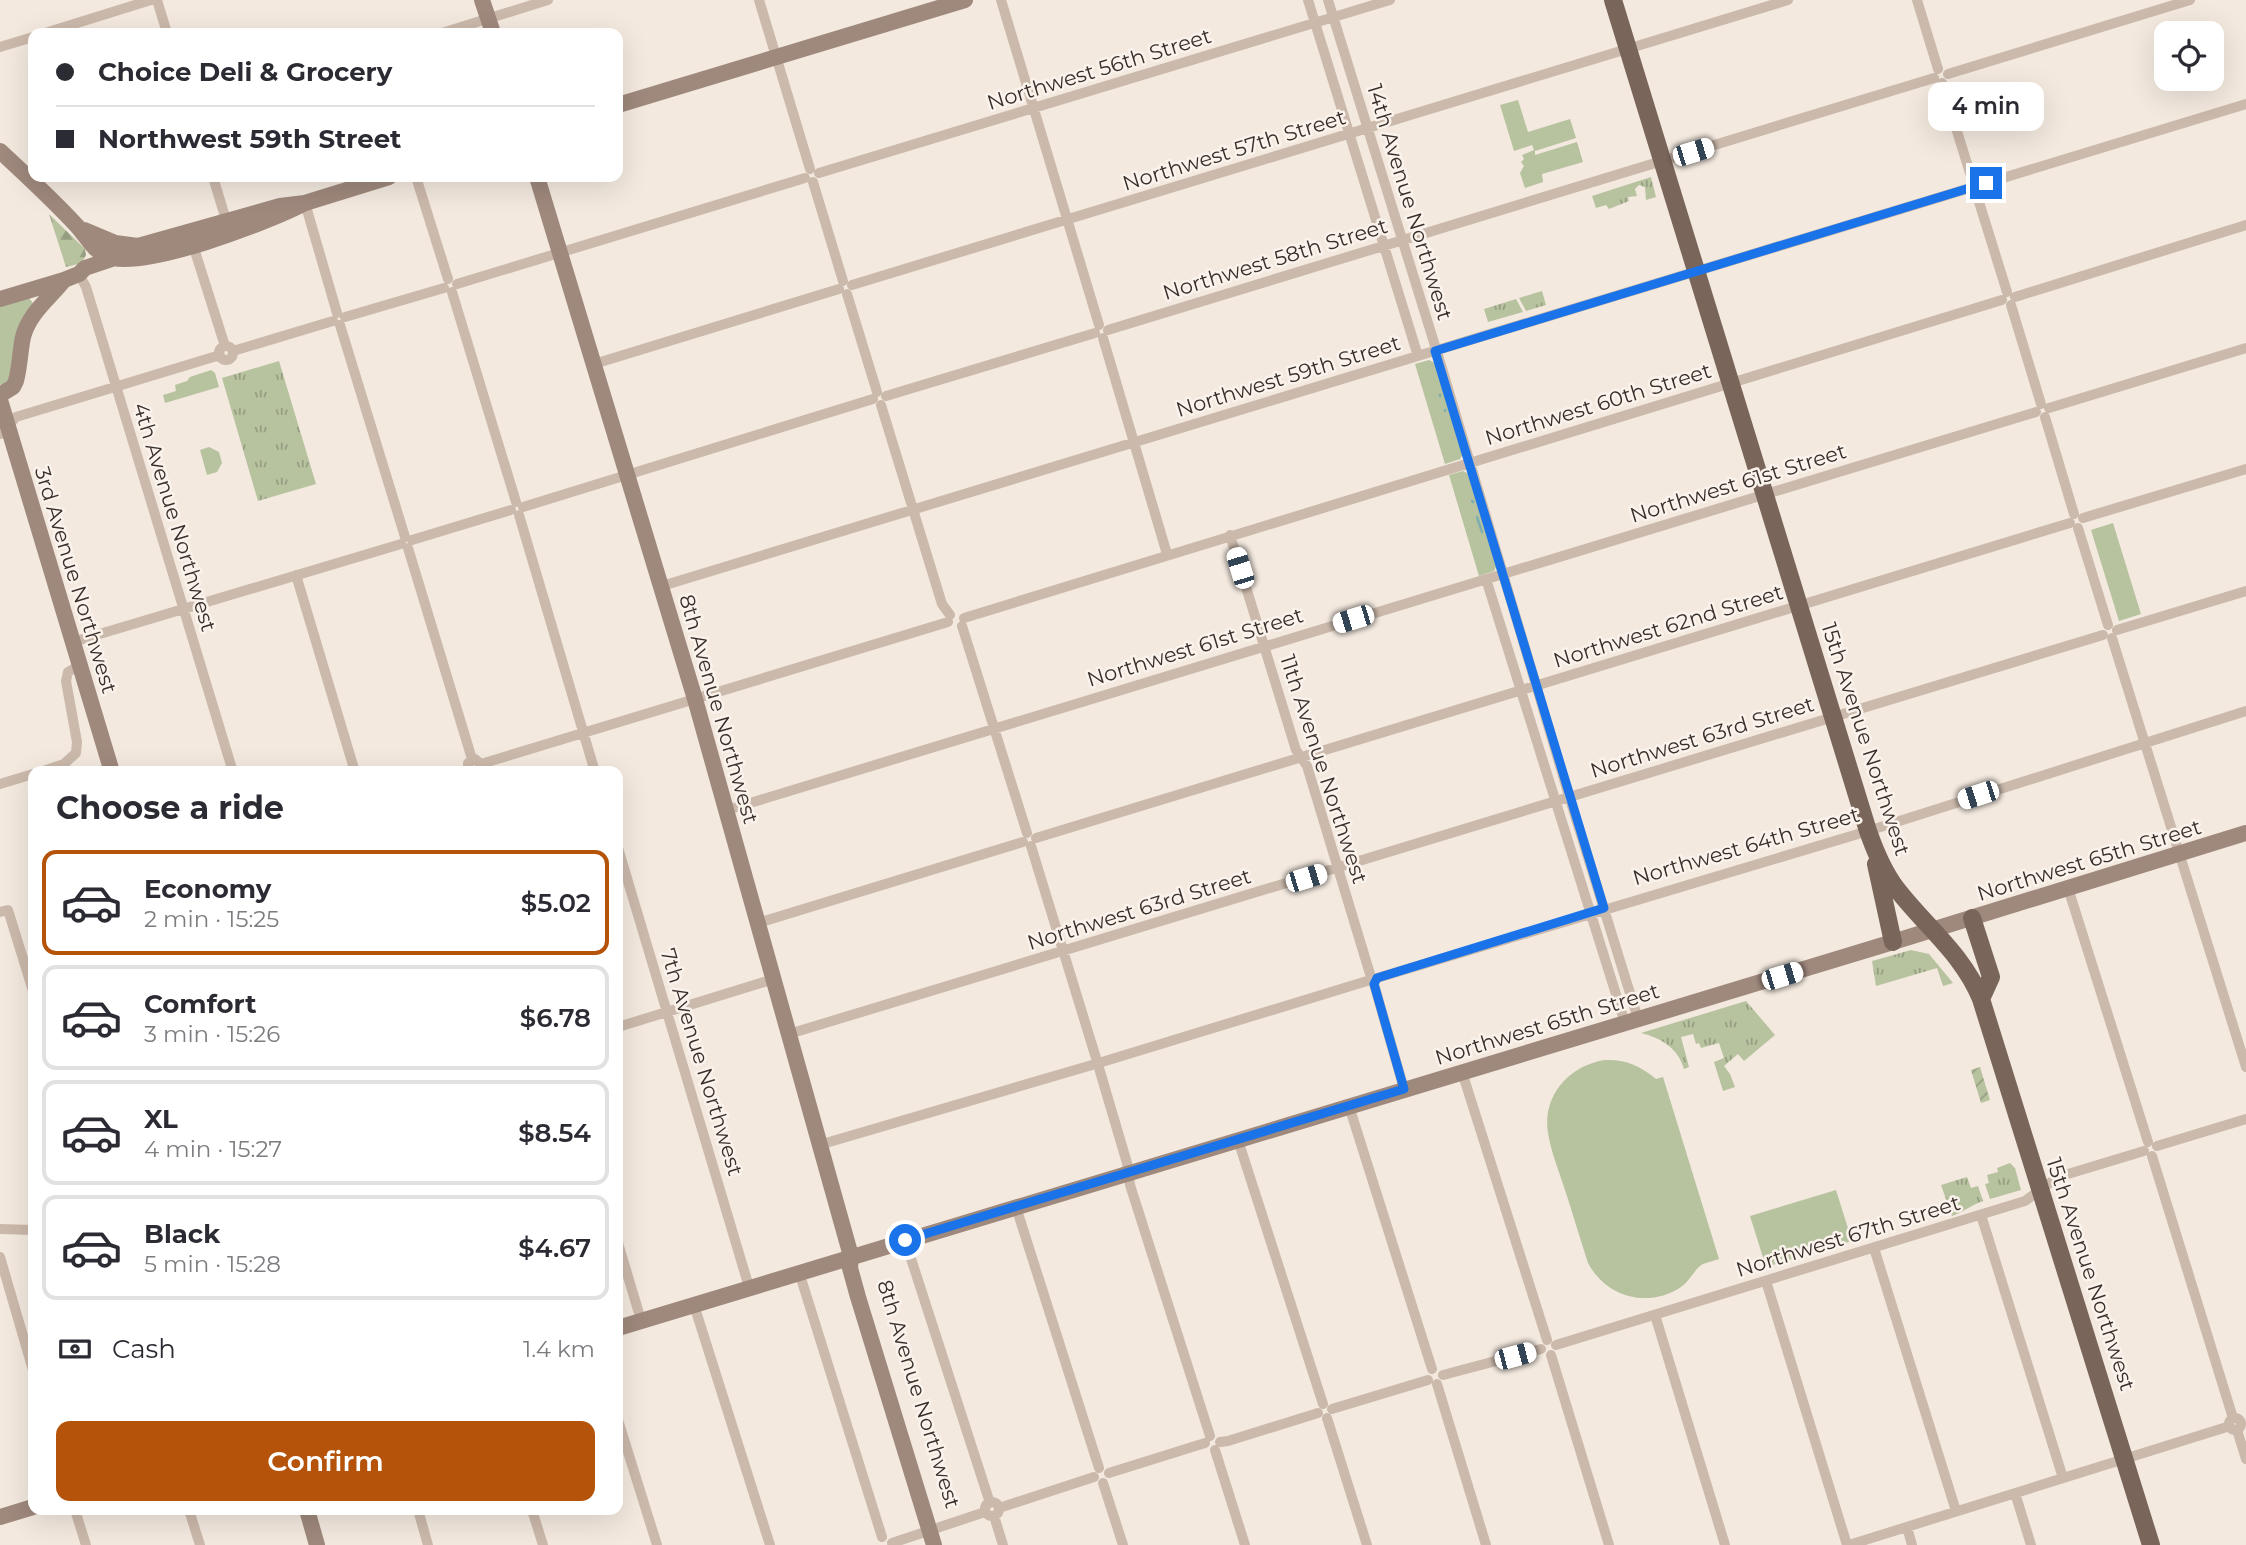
<!DOCTYPE html>
<meta charset="utf-8">
<style>
:root{--surface:#fff;--page:#f7f7f7;--text:#2b2b33;--muted:#7c7c81;--line:#e1e1e2;--accent:#b45309}
body{margin:0;font-family:Montserrat,sans-serif;background:var(--page);color:var(--text);height:100vh;display:flex;flex-direction:column;font-size:26px;white-space:nowrap}
*{box-sizing:border-box;margin:0}
p{font-size:23px;color:var(--muted)}
.icon{flex:none;width:38px;height:38px;fill:none;stroke:currentColor;stroke-width:2;stroke-linecap:round;stroke-linejoin:round}
.map{position:relative;flex:1;overflow:hidden}
.panel{position:absolute;left:28px;top:766px;width:595px;height:749px;display:flex;flex-direction:column;background:var(--surface);border-radius:14px;box-shadow:0 7px 28px #0002}
.panel>*{flex:none}
.guide{position:absolute;left:28px;top:28px;width:595px;height:154px;border-radius:14px;box-shadow:0 7px 28px #0002;display:grid;align-content:center;height:154px;padding:0 28px;background:var(--surface)}
.tools{position:absolute;left:2154px;top:21px;display:grid;gap:14px}
.tools a{display:grid;place-items:center;width:70px;height:70px;border-radius:14px;background:var(--surface);box-shadow:0 7px 28px #0002;font-size:35px}
.end{position:absolute;width:32px;height:32px;margin:-16px;border:9px solid #1a73e8;background:#fff;box-shadow:0 0 0 4px #fff}
.from{border-radius:50%}
.bubble{position:absolute;height:49px;border-radius:14px;background:var(--surface);box-shadow:0 7px 28px #0002;font-size:23px;font-weight:600;line-height:49px;text-align:center}
.car{position:absolute;width:21px;height:42px;margin:-21px -10px;border-radius:9px;box-shadow:0 0 5px 2px #0007;background:linear-gradient(#fff 24%,#345 0 40%,#fff 0 76%,#345 0 86%,#fff 0)}
.guide b{display:flex;align-items:center;gap:24px;height:66px;font-size:26px}
.guide b+b{border-top:2px solid var(--line)}
.guide i{width:18px;height:18px;background:var(--text)}
ul{padding:0;list-style:none}
li{display:flex;align-items:center;gap:21px;height:105px;margin:0 14px 10px;padding:0 14px;border:4px solid var(--line);border-radius:14px}
li div{flex:1}
li b{display:block;font-size:26px}
li em{font-style:normal;font-weight:600}
li.active{border-color:var(--accent)}
li>.icon{width:63px;height:63px;stroke-width:1.5}
h2{padding:0 28px;font-size:32px;line-height:84px}
.pay{display:flex;align-items:center;gap:18px;height:77px;padding:0 28px;font-size:26px}
.pay p{margin-inline-start:auto}
.cta{display:flex;gap:14px;margin-top:auto;padding:14px 28px}
.cta a{flex:1;height:80px;border-radius:14px;background:var(--accent);color:#fff;font-size:28px;font-weight:600;line-height:80px;text-align:center}
.map>svg:first-child{display:block}
.grass{fill:url(#grass-tufts)}
.forest{fill:url(#forest-firs)}
.park{fill:#b7c29f}
.garden{fill:url(#garden-furrows)}
.lines{fill:none;stroke-linecap:round;stroke-linejoin:round}
.stream{stroke:#7eaeaf;stroke-width:2.5}
.street{stroke:#cbb9ab;stroke-width:10}
.secondary{stroke:#9f887c;stroke-width:16}
.primary{stroke:#7a655b;stroke-width:18}
.route{stroke:#1a73e8;stroke-width:9}
.labels{text-anchor:middle;dominant-baseline:central;stroke-width:5;stroke-linejoin:round;paint-order:stroke}
.street-label{font-size:21px;fill:#392e2a;stroke:#faf3ec}
</style>
<div class="map">
<svg width="2246" height="1545" viewBox="0 0 2246 1545">
<defs>
<pattern id="grass-tufts" width="24" height="20" patternUnits="userSpaceOnUse" patternTransform="scale(1.75)"><rect width="24" height="20" fill="#b7c29f"/><path d="M3 7l-1-3M5 7V3M7 7l1-3M15 17l-1-3M17 17v-4M19 17l1-3" fill="none" stroke="#969e82"/></pattern>
<pattern id="forest-firs" width="22" height="20" patternUnits="userSpaceOnUse" patternTransform="scale(1.75)"><rect width="22" height="20" fill="#b7c29f"/><path d="M5 1l3.5 6h-7zM16 11l3.5 6h-7z" fill="#969e82"/></pattern>
<pattern id="garden-furrows" width="10" height="10" patternUnits="userSpaceOnUse" patternTransform="scale(1.75)"><rect width="10" height="10" fill="#b7c29f"/><path d="M-1 1l2-2M0 10L10 0M9 11l2-2" fill="none" stroke="#969e82"/></pattern>
</defs>
<rect width="100%" height="100%" fill="#f3e9df"/>
<path class="grass" d="M 1651,177 L 1656,197 L 1646,200 L 1645,187 L 1639,185 L 1635,189 L 1637,196 L 1628,197 L 1629,201 L 1609,209 L 1606,205 L 1596,208 L 1592,196 Z
M 1542,291 L 1546,305 L 1526,311 L 1519,298 Z
M 1516,299 L 1523,312 L 1488,322 L 1484,309 Z
M 279,361 L 316,484 L 258,501 L 222,378 Z
M 1911,950 L 1929,954 L 1953,983 L 1943,986 L 1937,968 L 1876,986 L 1872,961 Z
M 1746,1001 L 1775,1035 L 1744,1061 L 1738,1054 L 1724,1066 L 1730,1074 L 1735,1087 L 1723,1091 L 1714,1062 L 1724,1058 L 1719,1043 L 1701,1048 L 1699,1043 L 1696,1044 L 1693,1034 L 1681,1037 L 1689,1067 L 1684,1069 C 1678,1048 1661,1038 1641,1033 Z
M 2010,1163 L 2015,1168 L 2021,1190 L 1990,1199 L 1985,1184 L 1989,1183 L 1987,1175 L 1998,1172 L 1997,1168 Z
M 1967,1177 L 1971,1188 L 1978,1186 L 1983,1201 C 1971,1205 1964,1212 1952,1216 L 1941,1185 Z"/>
<path class="forest" d="M 49,214 L 85,249 L 86,255 L 82,263 L 66,267 Z"/>
<path class="park" d="M 1518,100 L 1528,132 L 1570,119 L 1576,138 L 1535,151 L 1535,155 L 1577,142 L 1583,162 L 1542,174 L 1543,182 L 1525,188 L 1520,173 L 1524,166 L 1521,162 L 1524,159 L 1522,155 L 1534,150 L 1532,145 L 1514,151 L 1500,105 Z
M 29,298 L 33,303 L 23,321 L 15,378 L 2,387 L 0,384 L 0,307 Z
M 1429,360 L 1435,363 L 1463,454 L 1460,459 L 1445,464 L 1415,364 Z
M 211,370 L 215,373 L 219,387 L 165,403 L 163,395 L 176,391 L 175,385 L 187,381 L 190,377 Z
M 209,447 L 219,452 L 222,463 L 217,472 L 207,475 L 200,450 Z
M 1463,471 L 1469,474 L 1497,565 L 1494,571 L 1479,576 L 1449,475 Z
M 2113,523 L 2141,614 L 2119,621 L 2091,530 Z
M 1605,1060 C 1625,1059 1641,1066 1656,1079 L 1663,1077 L 1719,1259 C 1714,1261 1708,1262 1703,1264 C 1695,1268 1690,1281 1681,1287 C 1648,1309 1606,1297 1588,1263 C 1580,1239 1573,1214 1565,1190 C 1559,1171 1551,1152 1548,1133 C 1542,1095 1570,1065 1605,1060 Z
M 1836,1190 L 1852,1241 L 1766,1267 L 1750,1216 Z"/>
<path class="garden" d="M 1980,1067 L 1990,1100 L 1981,1103 L 1971,1070 Z"/>
<g class="lines">
<path class="stream" d="M 1440,395 L 1440,396
M 1445,410 L 1445,411
M 1472,501 L 1473,502
M 1477,517 L 1482,532"/>
<path class="street" d="M 157,0 L 167,33
M 759,0 L 810,169
M 1001,0 L 1099,325
M 1308,0 L 1418,356
M 1328,0 L 1441,365 L 1569,796 L 1638,1019
M 1917,0 L 1938,69
M 45,33 L 151,0
M 442,33 L 548,0
M 0,47 L 33,37
M 1948,74 L 2190,0
M 1942,83 L 2007,292
M 819,173 L 1390,0
M 213,177 L 226,220
M 416,177 L 448,279
M 813,182 L 843,281
M 305,203 L 337,313
M 193,245 L 225,346
M 79,274 L 86,287 L 233,772
M 457,284 L 805,178
M 852,285 L 1788,0
M 452,292 L 516,502
M 847,294 L 877,392
M 2015,297 L 2246,225
M 2011,305 L 2041,404
M 345,317 L 444,288
M 340,325 L 405,537
M 1108,330 L 1934,78
M 1103,338 L 1167,554
M219 353a7 7 0 1 1 14 0a7 7 0 1 1-14 0Z
M 233,351 L 333,321
M 594,364 L 839,289
M 886,396 L 1095,333
M 881,405 L 942,604 L 950,615
M 2049,408 L 2246,348
M 2045,417 L 2074,514
M 0,434 L 16,417 L 220,355
M 523,507 L 873,399
M 519,515 L 595,772
M 2083,518 L 2246,469
M 2078,528 L 2108,625
M 1230,535 L 1296,750 L 1307,766 L 1370,974
M 412,540 L 511,510
M 408,548 L 472,759
M 296,575 L 355,772
M 1486,579 L 1625,1023
M 662,586 L 2246,104
M 964,618 L 2002,300
M 962,626 L 1027,833
M 2117,630 L 2246,591
M 2112,638 L 2246,1067
M 73,642 L 401,544
M 481,764 L 948,622
M 40,772 L 64,764 L 76,753 L 77,742 L 66,681 L 68,672 L 80,665
M 471,772 L 468,768 L 468,763 L 475,759 L 481,764 L 477,772
M 0,784 L 33,774
M 727,810 L 2036,412
M 1036,838 L 2070,523
M 1031,846 L 1096,1058
M 618,848 L 749,1287
M 2068,888 L 2148,1142
M 0,912 L 8,910 L 33,991
M 758,923 L 1023,842
M 1377,978 L 1868,831 L 2246,711
M 1374,984 L 1404,1089
M 618,1027 L 774,979
M 789,1034 L 2103,635
M 1102,1062 L 1367,981
M 1099,1068 L 1127,1163 L 1130,1185 L 1210,1436
M 1462,1072 L 1547,1340
M 1349,1106 L 1432,1369
M 1238,1140 L 1323,1404
M 819,1145 L 1092,1065
M 2157,1146 L 2246,1119
M 2152,1156 L 2233,1418
M 1016,1207 L 1099,1468
M 1981,1215 L 2063,1478
M 0,1229 L 33,1230
M 905,1240 L 990,1503
M 618,1243 L 641,1320
M 1874,1248 L 1956,1511
M 0,1257 L 33,1370
M 799,1272 L 882,1537
M 1766,1281 L 1847,1545
M 694,1305 L 770,1545
M 1655,1315 L 1725,1545
M 1556,1345 L 2025,1201 L 2058,1177 L 2144,1151
M 1551,1355 L 1609,1545
M 1443,1375 L 1541,1349
M 1437,1384 L 1486,1545
M 1332,1409 L 1428,1380
M2229 1424a6 6 0 1 1 12 0a6 6 0 1 1-12 0Z
M 1327,1418 L 1367,1545
M 618,1420 L 657,1545
M 2237,1430 L 2246,1459
M 1220,1442 L 1228,1441 L 1318,1413
M 1215,1450 L 1245,1545
M 1109,1473 L 1205,1443
M 1103,1483 L 1123,1545
M 2015,1493 L 2031,1545
M985 1509a7 7 0 1 1 14 0a7 7 0 1 1-14 0Z
M 999,1508 L 1094,1477
M 75,1510 L 86,1545
M 189,1510 L 200,1545
M 418,1510 L 428,1545
M 532,1510 L 543,1545
M 994,1516 L 1003,1545
M 1907,1527 L 1912,1545
M 892,1543 L 985,1512
M 1849,1545 L 2230,1426"/>
<path class="secondary" d="M 482,0 L 493,33
M 618,105 L 965,0
M 0,151 C 26,175 53,200 77,226 C 86,236 93,250 106,256 C 139,272 272,221 305,203
M 537,177 L 695,699 L 851,1256 L 850,1268 L 858,1297 L 934,1545
M 84,230 L 115,243 L 138,246 L 280,206 L 305,203 L 389,177
M 0,299 L 64,280 L 79,274 L 85,268 L 115,258
M 0,395 L 13,387 L 16,381 C 20,366 20,351 23,337 C 29,313 50,298 64,280
M 0,400 L 112,772
M 618,1328 L 1893,942 L 2246,833
M 307,1510 L 317,1545
M 0,1517 L 33,1507"/>
<path class="primary" d="M 1613,0 L 1868,831 C 1875,851 1883,871 1896,888 C 1925,926 1963,954 1981,999 L 2151,1545
M 1876,864 L 1893,942
M 1972,918 L 1991,977 L 1981,999"/>
</g>
<g class="lines">
<path class="route" d="M 905,1240 L 1404,1089 L 1374,984 L 1377,978 L 1604,908 L 1435,351 L 1986,183"/>
</g>
<g class="labels">
<g class="street-label">
<text transform="translate(1099 69) rotate(-17)">Northwest 56th Street</text>
<text transform="translate(1234 150) rotate(-17)">Northwest 57th Street</text>
<text transform="translate(1410 202) rotate(73)">14th Avenue Northwest</text>
<text transform="translate(1275 259) rotate(-17)">Northwest 58th Street</text>
<text transform="translate(1288 376) rotate(-17)">Northwest 59th Street</text>
<text transform="translate(1598 404) rotate(-17)">Northwest 60th Street</text>
<text transform="translate(1738 483) rotate(-17)">Northwest 61st Street</text>
<text transform="translate(175 517) rotate(73)">4th Avenue Northwest</text>
<text transform="translate(76 580) rotate(73)">3rd Avenue Northwest</text>
<text transform="translate(1668 626) rotate(-17)">Northwest 62nd Street</text>
<text transform="translate(1195 647) rotate(-17)">Northwest 61st Street</text>
<text transform="translate(719 709) rotate(74)">8th Avenue Northwest</text>
<text transform="translate(1702 737) rotate(-17)">Northwest 63rd Street</text>
<text transform="translate(1866 739) rotate(72)">15th Avenue Northwest</text>
<text transform="translate(1324 769) rotate(72)">11th Avenue Northwest</text>
<text transform="translate(1746 846) rotate(-16)">Northwest 64th Street</text>
<text transform="translate(2089 860) rotate(-17)">Northwest 65th Street</text>
<text transform="translate(1139 909) rotate(-17)">Northwest 63rd Street</text>
<text transform="translate(1547 1024) rotate(-17)">Northwest 65th Street</text>
<text transform="translate(702 1062) rotate(73)">7th Avenue Northwest</text>
<text transform="translate(1848 1236) rotate(-17)">Northwest 67th Street</text>
<text transform="translate(2091 1274) rotate(72)">15th Avenue Northwest</text>
<text transform="translate(919 1394) rotate(73)">8th Avenue Northwest</text>
</g>
</g>
</svg>
<div class="tools">
<a><svg class="icon" aria-label="locate" viewBox="0 0 24 24"><circle cx="12" cy="12" r="6"/><path d="M12 2v4M12 18v4M2 12h4M18 12h4"/></svg></a>
</div>
<i class="end from" style="left:905px;top:1240px"></i>
<i class="end" style="left:1986px;top:183px"></i>
<div class="bubble" style="left:1928px;top:82px;width:116px">4 min</div>
<i class="car" style="left:1693px;top:152px;rotate:73deg"></i>
<i class="car" style="left:1240px;top:568px;rotate:343deg"></i>
<i class="car" style="left:1353px;top:619px;rotate:253deg"></i>
<i class="car" style="left:1978px;top:795px;rotate:252deg"></i>
<i class="car" style="left:1306px;top:878px;rotate:73deg"></i>
<i class="car" style="left:1782px;top:976px;rotate:73deg"></i>
<i class="car" style="left:1515px;top:1356px;rotate:75deg"></i>
<div class="guide">
<b><i class="from"></i>Choice Deli &amp; Grocery</b>
<b><i></i>Northwest 59th Street</b>
</div>
<section class="panel">
<h2>Choose a ride</h2>
<ul>
<li class="active"><svg class="icon" aria-label="car" viewBox="0 0 24 24"><path d="M5 17H2v-5l4-1 3-4h7l3 4 3 1v5h-3M9 17h6M6 11h13"/><circle cx="7" cy="17" r="2"/><circle cx="17" cy="17" r="2"/></svg><div><b>Economy</b><p>2 min · 15:25</p></div><em>$5.02</em></li>
<li><svg class="icon" aria-label="car" viewBox="0 0 24 24"><path d="M5 17H2v-5l4-1 3-4h7l3 4 3 1v5h-3M9 17h6M6 11h13"/><circle cx="7" cy="17" r="2"/><circle cx="17" cy="17" r="2"/></svg><div><b>Comfort</b><p>3 min · 15:26</p></div><em>$6.78</em></li>
<li><svg class="icon" aria-label="car" viewBox="0 0 24 24"><path d="M5 17H2v-5l4-1 3-4h7l3 4 3 1v5h-3M9 17h6M6 11h13"/><circle cx="7" cy="17" r="2"/><circle cx="17" cy="17" r="2"/></svg><div><b>XL</b><p>4 min · 15:27</p></div><em>$8.54</em></li>
<li><svg class="icon" aria-label="car" viewBox="0 0 24 24"><path d="M5 17H2v-5l4-1 3-4h7l3 4 3 1v5h-3M9 17h6M6 11h13"/><circle cx="7" cy="17" r="2"/><circle cx="17" cy="17" r="2"/></svg><div><b>Black</b><p>5 min · 15:28</p></div><em>$4.67</em></li>
</ul>
<div class="pay"><svg class="icon" aria-label="cash" viewBox="0 0 24 24"><path d="M3 7h18v10H3z"/><circle cx="12" cy="12" r="2"/></svg>Cash<p>1.4 km</p></div>
<div class="cta"><a>Confirm</a></div>
</section>
</div>
